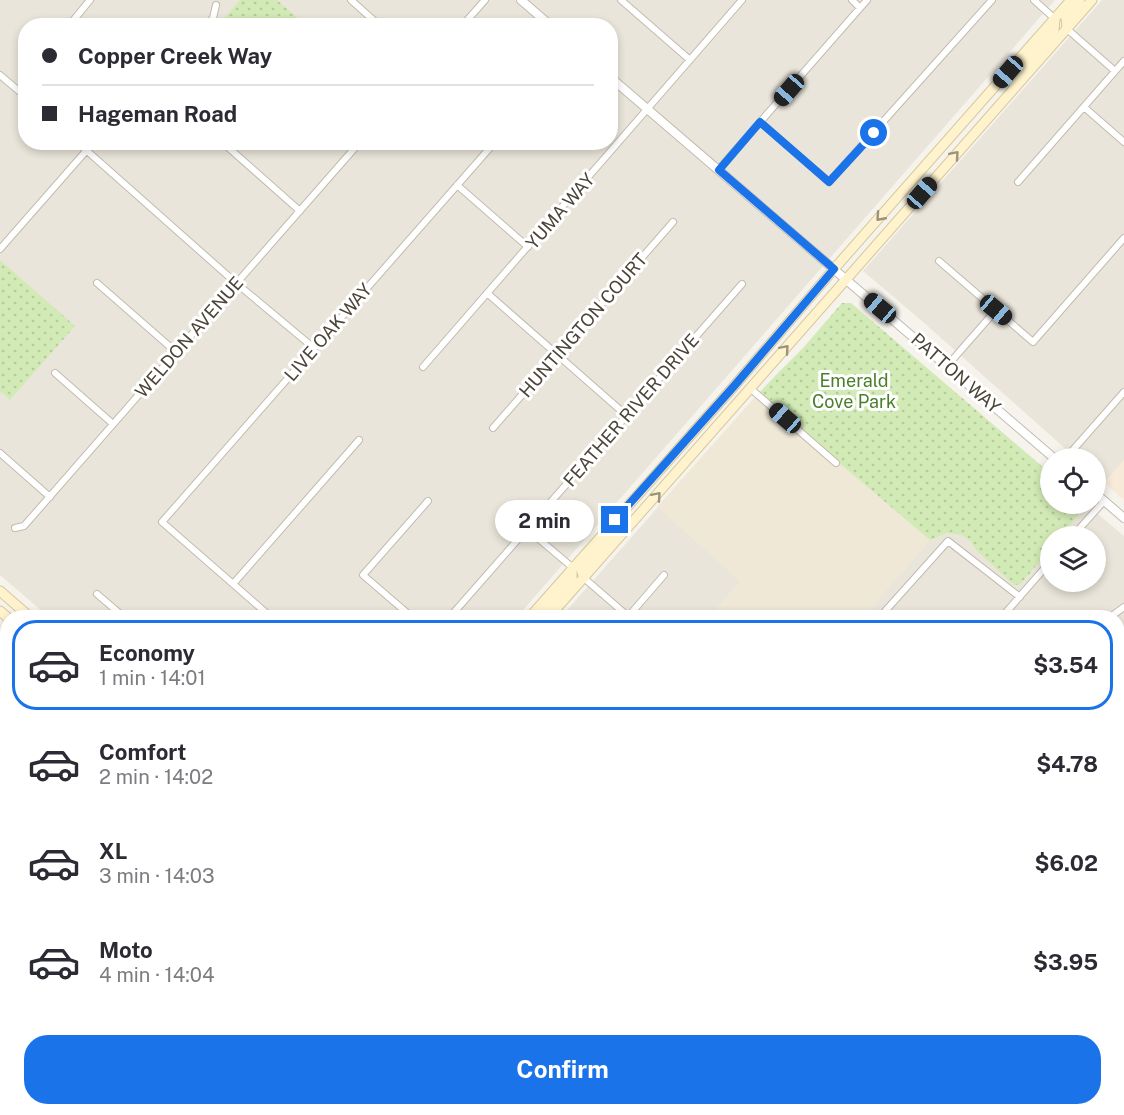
<!DOCTYPE html>
<meta charset="utf-8">
<style>
:root{--surface:#fff;--page:#f7f7f7;--text:#2b2b33;--muted:#7c7c81;--line:#e1e1e2;--accent:#1a73e8}
body{margin:0;font-family:"Public Sans",sans-serif;background:var(--page);color:var(--text);height:100vh;display:flex;flex-direction:column;font-size:22px;white-space:nowrap}
*{box-sizing:border-box;margin:0}
p{font-size:20px;color:var(--muted)}
.icon{flex:none;width:33px;height:33px;fill:none;stroke:currentColor;stroke-width:2;stroke-linecap:round;stroke-linejoin:round}
.map{position:relative;flex:1;overflow:hidden}
.drawer{position:absolute;left:0px;top:610px;width:1125px;height:506px;display:flex;flex-direction:column;background:var(--surface);border-radius:24px 24px 0 0;box-shadow:0 3px 9px #0003}
.drawer>*{flex:none}
.banner{position:absolute;left:18px;top:18px;width:600px;height:132px;border-radius:24px;box-shadow:0 3px 9px #0003;display:grid;align-content:center;height:132px;padding:0 24px;background:var(--surface)}
.buttons{position:absolute;left:1040px;top:448px;display:grid;gap:12px}
.buttons a{display:grid;place-items:center;width:66px;height:66px;border-radius:50%;background:var(--surface);box-shadow:0 3px 9px #0003;font-size:30px}
.end{position:absolute;width:27px;height:27px;margin:-14px;border:8px solid #1a73e8;background:#fff;box-shadow:0 0 0 3px #fff}
.from{border-radius:50%}
.bubble{position:absolute;height:42px;border-radius:21px;background:var(--surface);box-shadow:0 3px 9px #0003;font-size:20px;font-weight:700;line-height:42px;text-align:center}
.car{position:absolute;width:18px;height:36px;margin:-18px -9px;border-radius:8px;box-shadow:0 0 4px 2px #0007;background:linear-gradient(#222 24%,#8ab4d8 0 40%,#222 0 76%,#8ab4d8 0 86%,#222 0)}
.banner b{display:flex;align-items:center;gap:21px;height:57px;font-size:22px}
.banner b+b{border-top:2px solid var(--line)}
.banner i{width:15px;height:15px;background:var(--text)}
ul{padding:10px 0 0;list-style:none}
li{display:flex;align-items:center;gap:18px;height:90px;margin:0 12px 9px;padding:0 12px;border:3px solid transparent;border-radius:24px}
li div{flex:1}
li b{display:block;font-size:22px}
li em{font-style:normal;font-weight:700}
li.active{border-color:var(--accent)}
li>.icon{width:54px;height:54px;stroke-width:1.5}
.primary-button{display:flex;gap:12px;margin-top:auto;padding:12px 24px}
.primary-button a{flex:1;height:69px;border-radius:24px;background:var(--accent);color:#fff;font-size:24px;font-weight:700;line-height:69px;text-align:center}
.map>svg:first-child{display:block}
.residential{fill:#eae5da;fill-rule:evenodd}
.commercial{fill:#f7ead8}
.industrial{fill:#e6e2dd}
.education{fill:#efe8d6}
.park{fill:url(#park-dots)}
.parking{fill:#e5e3e0}
.lines{fill:none;stroke-linecap:round;stroke-linejoin:round}
.stream{stroke:#a9d4f2;stroke-width:2}
.minor-casing{stroke:#c2bbae;stroke-width:8}
.tertiary-casing{stroke:#c2bbae;stroke-width:10}
.secondary-casing{stroke:#d6c79b;stroke-width:11}
.minor{stroke:#fff;stroke-width:6}
.tertiary{stroke:#fff;stroke-width:8}
.secondary{stroke:#fff3cd;stroke-width:9}
.oneway{stroke:#9c937c}
.route{stroke:#1a73e8;stroke-width:8}
.labels{text-anchor:middle;dominant-baseline:central;stroke-width:6;stroke-linejoin:round;paint-order:stroke}
.street-label{font-size:18px;fill:#4b4439;stroke:#fff}
.park-label{font-size:18px;fill:#4a7f2a;stroke:#fff}
</style>
<div class="map">
<svg width="1124" height="1115" viewBox="0 0 1124 1115">
<defs>
<pattern id="park-dots" width="8" height="8" patternUnits="userSpaceOnUse" patternTransform="scale(1.5)"><rect width="8" height="8" fill="#d2eab5"/><path d="M2 2h.1M6 6h.1" fill="none" stroke="#b6ca9c" stroke-width="1.8" stroke-linecap="round"/></pattern>
</defs>
<rect width="100%" height="100%" fill="#f6f3ec"/>
<path class="residential" d="M 0,0 L 1055,0 L 516,618 L 50,618 L 0,575 ZM 26,26 L 610,26 L 610,142 L 26,142 Z
M 1102,0 L 1124,0 L 1124,460 L 1104,483 L 1095,475 L 1095,459 L 1077,459 L 923,322 L 863,271 Z
M 758,394 L 930,540 L 947,533 L 962,535 L 970,541 L 976,550 L 1021,584 L 1050,549 L 1050,582 L 1095,582 L 1095,537 L 1060,537 L 1087,505 L 1124,536 L 1124,629 L 1118,637 L 1118,618 L 560,618 Z
M 0,639 L 8,646 L 7,735 L 0,744 Z
M 1118,656 L 1124,662 L 1124,999 L 1118,1010 Z
M 0,825 L 8,832 L 8,1108 L 528,1108 L 535,1115 L 0,1115 Z
M 836,1109 L 1078,1109 L 1076,1115 L 837,1115 Z"/>
<path class="commercial" d="M 1124,460 L 1124,500 L 1104,483 Z
M 7,735 L 7,832 L 0,825 L 0,744 Z
M 836,1108 L 837,1115 L 619,1115 L 612,1109 Z"/>
<path class="industrial" d="M 1124,999 L 1124,1115 L 1076,1115 L 1078,1109 L 1118,1108 L 1118,1010 Z"/>
<path class="education" d="M 758,394 L 930,540 L 863,618 L 708,618 L 740,581 L 657,507 Z"/>
<path class="park" d="M 240,0 L 277,0 L 306,25 L 215,25 L 219,21 L 221,22 Z
M 0,260 L 75,326 L 10,400 L 0,391 Z
M 842,303 L 851,303 L 1050,473 L 1050,504 L 1087,505 L 1060,537 L 1050,537 L 1050,549 L 1021,584 L 1014,585 L 976,550 L 970,541 L 962,535 L 947,533 L 930,540 L 758,394 L 777,374 L 803,348 Z"/>
<path class="parking" d="M 697,1109 L 816,1109 L 817,1115 L 705,1115 Z"/>
<g class="lines">
<path class="stream" d="M 1118,1031 L 1124,1019"/>
<defs>
<path id="minor" d="M 351,0 L 380,26
M 621,0 L 690,60
M 852,0 L 860,8
M 1034,0 L 1055,19
M 74,26 L 72,22 L 90,0
M 206,26 L 213,18 L 216,5
M 462,26 L 485,0
M 1067,29 L 1115,71
M 0,75 L 26,97
M 1084,107 L 1124,142
M 760,122 L 829,182 L 992,0
M 77,142 L 236,283 L 314,348
M 222,142 L 300,211
M 719,169 L 867,0
M 1018,182 L 1124,61
M 457,185 L 528,247
M 0,249 L 86,151
M 939,261 L 1033,342 L 1124,238
M 97,283 L 176,352
M 487,293 L 626,415
M 947,366 L 996,310
M 423,367 L 742,0
M 55,373 L 113,424
M 751,389 L 836,463
M 493,428 L 673,222
M 0,453 L 50,497
M 1065,459 L 1124,392
M 15,528 L 24,526 L 360,142
M 527,529 L 572,567
M 1072,537 L 1104,501
M 584,578 L 630,618
M 233,584 L 359,440
M 97,594 L 125,618
M 272,618 L 162,522 L 495,142
M 413,618 L 363,575 L 428,501
M 449,618 L 742,284
M 627,618 L 664,575
M 879,618 L 948,541 L 1020,597
M 1001,618 L 1050,562
M 1109,618 L 1124,607
M 0,641 L 8,633
M 0,891 L 6,888
M 0,1017 L 8,1016
M 420,1108 L 428,1115
M 970,1108 L 973,1115
M 88,1115 L 90,1108
M 218,1115 L 219,1111"/>
<path id="tertiary" d="M 521,0 L 551,26
M 610,77 L 1055,459
M 1095,493 L 1124,518"/>
<path id="secondary" d="M 1067,29 L 1066,18 L 1080,0
M 1014,86 L 1019,70 L 1054,30 L 1055,19
M 584,578 L 581,569 L 610,536 L 613,526
M 0,591 L 31,618
M 0,611 L 8,618
M 529,618 L 735,385 L 834,269 L 1071,0
M 542,618 L 548,608 L 572,579 L 572,567
M 548,618 L 1092,0
M 577,1108 L 584,1115
M 599,1108 L 607,1115
M 144,1115 L 146,1108
M 151,1115 L 153,1108
M 160,1115 L 162,1108"/>
</defs>
<use href="#minor" class="minor-casing"/>
<use href="#tertiary" class="tertiary-casing"/>
<use href="#secondary" class="secondary-casing"/>
<use href="#minor" class="minor"/>
<use href="#tertiary" class="tertiary"/>
<use href="#secondary" class="secondary"/>
</g>
<defs><path id="oneway-chevron" d="M-2-3.5L2.5 0L-2 3.5" fill="none" stroke-width="1.6" stroke-linecap="round" stroke-linejoin="round" transform="scale(1.5)"/></defs>
<g class="oneway">
<use href="#oneway-chevron" transform="translate(955 155) rotate(-49)"/>
<use href="#oneway-chevron" transform="translate(880 217) rotate(132)"/>
<use href="#oneway-chevron" transform="translate(785 349) rotate(-49)"/>
<use href="#oneway-chevron" transform="translate(657 496) rotate(-49)"/>
</g>
<g class="lines">
<path class="route" d="M 615,520 L 735,385 L 834,269 L 719,170 L 760,122 L 829,182 L 874,133"/>
</g>
<g class="labels">
<g class="street-label">
<text transform="translate(560 211) rotate(-49)">YUMA WAY</text>
<text transform="translate(583 325) rotate(-49)">HUNTINGTON COURT</text>
<text transform="translate(328 332) rotate(-49)">LIVE OAK WAY</text>
<text transform="translate(189 337) rotate(-49)">WELDON AVENUE</text>
<text transform="translate(956 373) rotate(41)">PATTON WAY</text>
<text transform="translate(631 410) rotate(-49)">FEATHER RIVER DRIVE</text>
</g>
<g class="park-label">
<text x="854" y="380">Emerald<tspan x="854" dy="21">Cove Park</tspan></text>
</g>
</g>
</svg>
<div class="buttons">
<a><svg class="icon" aria-label="locate" viewBox="0 0 24 24"><circle cx="12" cy="12" r="6"/><path d="M12 2v4M12 18v4M2 12h4M18 12h4"/></svg></a>
<a><svg class="icon" aria-label="layers" viewBox="0 0 24 24"><path d="M12 4l9 5-9 5-9-5zM3 14l9 5 9-5"/></svg></a>
</div>
<i class="end from" style="left:874px;top:133px"></i>
<i class="end" style="left:615px;top:520px"></i>
<div class="bubble" style="left:495px;top:500px;width:99px">2 min</div>
<i class="car" style="left:1008px;top:72px;rotate:221deg"></i>
<i class="car" style="left:789px;top:90px;rotate:221deg"></i>
<i class="car" style="left:922px;top:193px;rotate:41deg"></i>
<i class="car" style="left:880px;top:308px;rotate:310deg"></i>
<i class="car" style="left:996px;top:310px;rotate:130deg"></i>
<i class="car" style="left:785px;top:418px;rotate:311deg"></i>
<div class="banner">
<b><i class="from"></i>Copper Creek Way</b>
<b><i></i>Hageman Road</b>
</div>
<section class="drawer">
<ul>
<li class="active"><svg class="icon" aria-label="car" viewBox="0 0 24 24"><path d="M5 17H2v-5l4-1 3-4h7l3 4 3 1v5h-3M9 17h6M6 11h13"/><circle cx="7" cy="17" r="2"/><circle cx="17" cy="17" r="2"/></svg><div><b>Economy</b><p>1 min · 14:01</p></div><em>$3.54</em></li>
<li><svg class="icon" aria-label="car" viewBox="0 0 24 24"><path d="M5 17H2v-5l4-1 3-4h7l3 4 3 1v5h-3M9 17h6M6 11h13"/><circle cx="7" cy="17" r="2"/><circle cx="17" cy="17" r="2"/></svg><div><b>Comfort</b><p>2 min · 14:02</p></div><em>$4.78</em></li>
<li><svg class="icon" aria-label="car" viewBox="0 0 24 24"><path d="M5 17H2v-5l4-1 3-4h7l3 4 3 1v5h-3M9 17h6M6 11h13"/><circle cx="7" cy="17" r="2"/><circle cx="17" cy="17" r="2"/></svg><div><b>XL</b><p>3 min · 14:03</p></div><em>$6.02</em></li>
<li><svg class="icon" aria-label="car" viewBox="0 0 24 24"><path d="M5 17H2v-5l4-1 3-4h7l3 4 3 1v5h-3M9 17h6M6 11h13"/><circle cx="7" cy="17" r="2"/><circle cx="17" cy="17" r="2"/></svg><div><b>Moto</b><p>4 min · 14:04</p></div><em>$3.95</em></li>
</ul>
<div class="primary-button"><a>Confirm</a></div>
</section>
</div>
